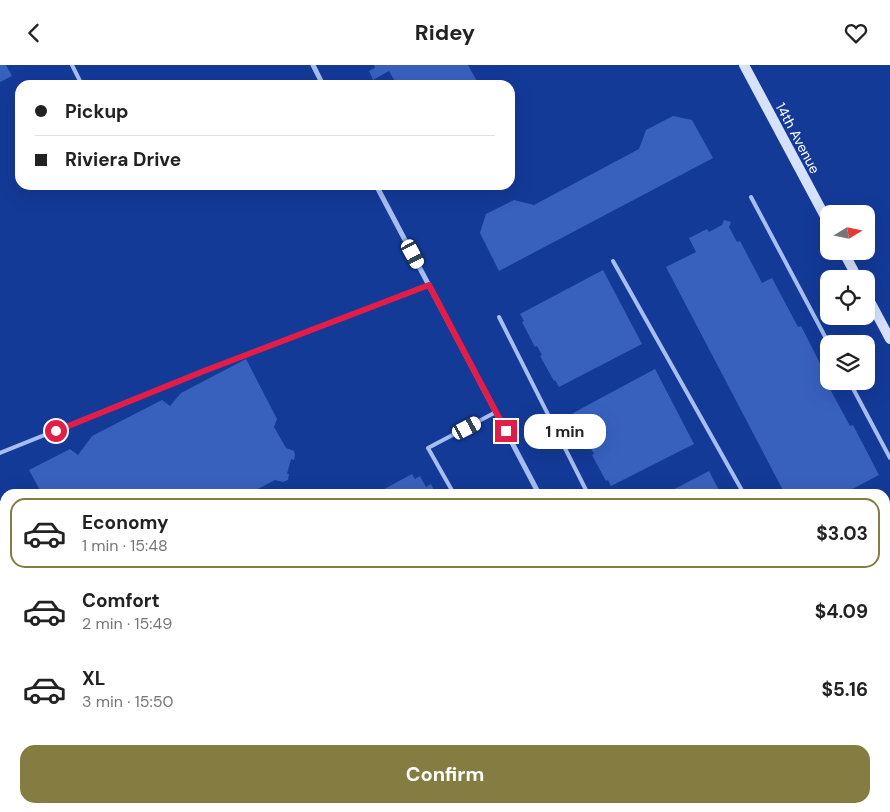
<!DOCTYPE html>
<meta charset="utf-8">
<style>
:root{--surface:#fff;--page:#f2f2f2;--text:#222;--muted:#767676;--line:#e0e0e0;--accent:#857c42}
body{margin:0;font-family:"DM Sans",sans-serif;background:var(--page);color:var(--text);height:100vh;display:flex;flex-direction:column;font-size:19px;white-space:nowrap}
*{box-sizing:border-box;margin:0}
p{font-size:16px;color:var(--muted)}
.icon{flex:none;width:28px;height:28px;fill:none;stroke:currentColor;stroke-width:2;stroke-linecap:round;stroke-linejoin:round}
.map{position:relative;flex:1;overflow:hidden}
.drawer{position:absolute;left:0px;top:424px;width:890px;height:324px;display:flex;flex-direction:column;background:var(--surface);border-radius:15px 15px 0 0;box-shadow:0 5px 20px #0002}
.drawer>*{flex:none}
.top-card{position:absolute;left:15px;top:15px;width:500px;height:110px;border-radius:15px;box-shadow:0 5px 20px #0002;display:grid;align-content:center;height:110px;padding:0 20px;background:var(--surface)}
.needle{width:32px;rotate:80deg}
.fabs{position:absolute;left:820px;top:140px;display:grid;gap:10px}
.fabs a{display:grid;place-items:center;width:55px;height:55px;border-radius:10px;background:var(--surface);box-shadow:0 5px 20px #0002;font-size:25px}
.end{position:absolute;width:22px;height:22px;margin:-11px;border:6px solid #e11d48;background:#fff;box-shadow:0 0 0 2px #fff}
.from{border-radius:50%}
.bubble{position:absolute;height:35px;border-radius:15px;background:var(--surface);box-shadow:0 5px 20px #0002;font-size:16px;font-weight:700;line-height:35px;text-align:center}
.car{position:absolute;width:15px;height:30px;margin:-15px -8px;border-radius:6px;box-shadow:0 0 4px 1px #0007;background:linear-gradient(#fff 24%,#345 0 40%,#fff 0 76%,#345 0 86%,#fff 0)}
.top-card b{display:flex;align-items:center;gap:18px;height:48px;font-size:19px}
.top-card b+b{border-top:1px solid var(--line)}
.top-card i{width:12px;height:12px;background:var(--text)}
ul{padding:9px 0 0;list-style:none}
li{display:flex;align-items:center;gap:15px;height:70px;margin:0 10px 8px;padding:0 10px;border:2px solid transparent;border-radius:15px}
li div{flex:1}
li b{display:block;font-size:19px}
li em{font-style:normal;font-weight:700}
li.active{border-color:var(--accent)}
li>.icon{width:45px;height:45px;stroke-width:1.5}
.button{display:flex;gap:10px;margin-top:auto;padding:10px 20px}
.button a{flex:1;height:58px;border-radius:15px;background:var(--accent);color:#fff;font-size:20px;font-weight:700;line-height:58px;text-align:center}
header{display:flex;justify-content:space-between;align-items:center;height:65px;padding:0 20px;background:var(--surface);font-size:22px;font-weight:700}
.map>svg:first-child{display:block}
.building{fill:#3861be}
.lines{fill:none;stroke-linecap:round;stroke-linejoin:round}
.service{stroke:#a6bef3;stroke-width:4}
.minor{stroke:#a6bef3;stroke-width:5}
.secondary{stroke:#d6e1fc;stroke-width:10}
.rail-casing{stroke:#fff;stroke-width:5.5}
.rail{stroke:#143a98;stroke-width:4;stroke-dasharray:11;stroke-linecap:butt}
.route{stroke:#e11d48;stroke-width:6}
.labels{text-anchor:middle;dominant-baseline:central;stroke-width:5;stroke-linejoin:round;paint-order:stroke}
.street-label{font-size:14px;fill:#fff;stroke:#143a98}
</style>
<header><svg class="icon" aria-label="back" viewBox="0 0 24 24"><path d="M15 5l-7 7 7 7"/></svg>Ridey<svg class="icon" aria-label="heart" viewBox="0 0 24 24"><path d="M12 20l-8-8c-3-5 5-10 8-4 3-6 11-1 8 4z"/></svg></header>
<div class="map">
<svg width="890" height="747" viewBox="0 0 890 747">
<rect width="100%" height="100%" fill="#143a98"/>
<path class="building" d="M 0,0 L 6,0 L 12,11 L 0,17 Z
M 374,0 L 468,0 L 479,20 L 397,20 L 389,6 L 373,15 L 369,6 L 375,3 Z
M 673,51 L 692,55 L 713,93 L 499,206 L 480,168 L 486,149 L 514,135 L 534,140 L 639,84 L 646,65 Z
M 724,155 L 731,157 L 729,162 L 737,177 L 740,176 L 762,218 L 772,213 L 798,262 L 801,261 L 827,312 L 824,313 L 850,361 L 853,360 L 879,410 L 843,429 L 785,429 L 666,202 L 696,187 L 689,173 L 707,164 L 709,167 L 722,160 Z
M 603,205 L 642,279 L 559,322 L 555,315 L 554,316 L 540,291 L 542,290 L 537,281 L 535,282 L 522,257 L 524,256 L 520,249 Z
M 246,294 L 277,354 L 274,362 L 286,383 L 294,386 L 295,390 L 294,395 L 291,394 L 287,409 L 289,409 L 288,415 L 283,417 L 275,415 L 254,426 L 253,429 L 42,429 L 29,405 L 70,384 L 78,390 L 92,371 L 162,335 L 170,341 L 181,328 Z
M 655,304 L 694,379 L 611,421 L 608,415 L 606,416 L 592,390 L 594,389 L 590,381 L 588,382 L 574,355 L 576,354 L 573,348 Z
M 709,406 L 721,429 L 665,429 Z
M 412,409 L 415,414 L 420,411 L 426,422 L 431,419 L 436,429 L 375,429 Z
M 890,439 L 890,590 L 885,593 L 885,442 Z
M 256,742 L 324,742 L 327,747 L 248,747 Z
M 541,742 L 619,742 L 621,746 L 539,747 Z
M 802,742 L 886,742 L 889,747 L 794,747 Z"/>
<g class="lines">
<path class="service" d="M 72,0 L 82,20
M 751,132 L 829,279
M 613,196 L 744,429
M 499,252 L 588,429
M 849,316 L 890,393
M 0,388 L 204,306 L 429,220
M 454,429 L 428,383 L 496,347
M 0,438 L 5,447
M 885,622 L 890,619
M 885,697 L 890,705
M 161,742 L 163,747
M 625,742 L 627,747
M 757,742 L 759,747
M 769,747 L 777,742"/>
<path class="minor" d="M 313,0 L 323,20
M 376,120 L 539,429
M 703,742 L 705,747"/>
<path class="secondary" d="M 744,0 L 829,159
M 843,186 L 858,214
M 866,229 L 890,274"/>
<defs>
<path id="rail" d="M 0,613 L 5,623
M 0,635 L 5,645
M 56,742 L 58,747
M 67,742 L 70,747"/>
</defs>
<use href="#rail" class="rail-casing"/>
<use href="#rail" class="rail"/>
</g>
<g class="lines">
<path class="route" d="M 56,366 L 204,306 L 429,220 L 506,366"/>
</g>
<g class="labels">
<g class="street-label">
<text transform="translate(798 73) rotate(62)">14th Avenue</text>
</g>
</g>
</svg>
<div class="fabs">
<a><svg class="needle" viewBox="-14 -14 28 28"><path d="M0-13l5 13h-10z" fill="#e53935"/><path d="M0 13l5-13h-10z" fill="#767676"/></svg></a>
<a><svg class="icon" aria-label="locate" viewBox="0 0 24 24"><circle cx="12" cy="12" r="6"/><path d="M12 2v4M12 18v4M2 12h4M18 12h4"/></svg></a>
<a><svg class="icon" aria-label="layers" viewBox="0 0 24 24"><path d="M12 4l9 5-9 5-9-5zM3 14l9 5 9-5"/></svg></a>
</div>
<i class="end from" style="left:56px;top:366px"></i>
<i class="end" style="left:506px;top:366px"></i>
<div class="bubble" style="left:524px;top:349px;width:82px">1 min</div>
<i class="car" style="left:413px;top:189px;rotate:152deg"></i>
<i class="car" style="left:467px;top:363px;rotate:62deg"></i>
<div class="top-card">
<b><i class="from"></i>Pickup</b>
<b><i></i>Riviera Drive</b>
</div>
<section class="drawer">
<ul>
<li class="active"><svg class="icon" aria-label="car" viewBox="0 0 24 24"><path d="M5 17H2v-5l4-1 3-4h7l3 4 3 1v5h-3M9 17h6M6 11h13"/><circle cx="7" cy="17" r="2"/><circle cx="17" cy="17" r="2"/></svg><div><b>Economy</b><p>1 min · 15:48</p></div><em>$3.03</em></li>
<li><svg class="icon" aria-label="car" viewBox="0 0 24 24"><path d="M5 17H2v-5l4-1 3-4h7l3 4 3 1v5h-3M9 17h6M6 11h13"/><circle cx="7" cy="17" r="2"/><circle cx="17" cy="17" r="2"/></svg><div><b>Comfort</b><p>2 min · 15:49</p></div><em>$4.09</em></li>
<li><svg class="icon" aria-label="car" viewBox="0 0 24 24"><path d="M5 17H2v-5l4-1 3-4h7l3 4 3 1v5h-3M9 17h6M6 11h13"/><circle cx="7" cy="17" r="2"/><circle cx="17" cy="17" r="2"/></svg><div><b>XL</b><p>3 min · 15:50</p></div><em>$5.16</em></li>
</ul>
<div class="button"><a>Confirm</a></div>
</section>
</div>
